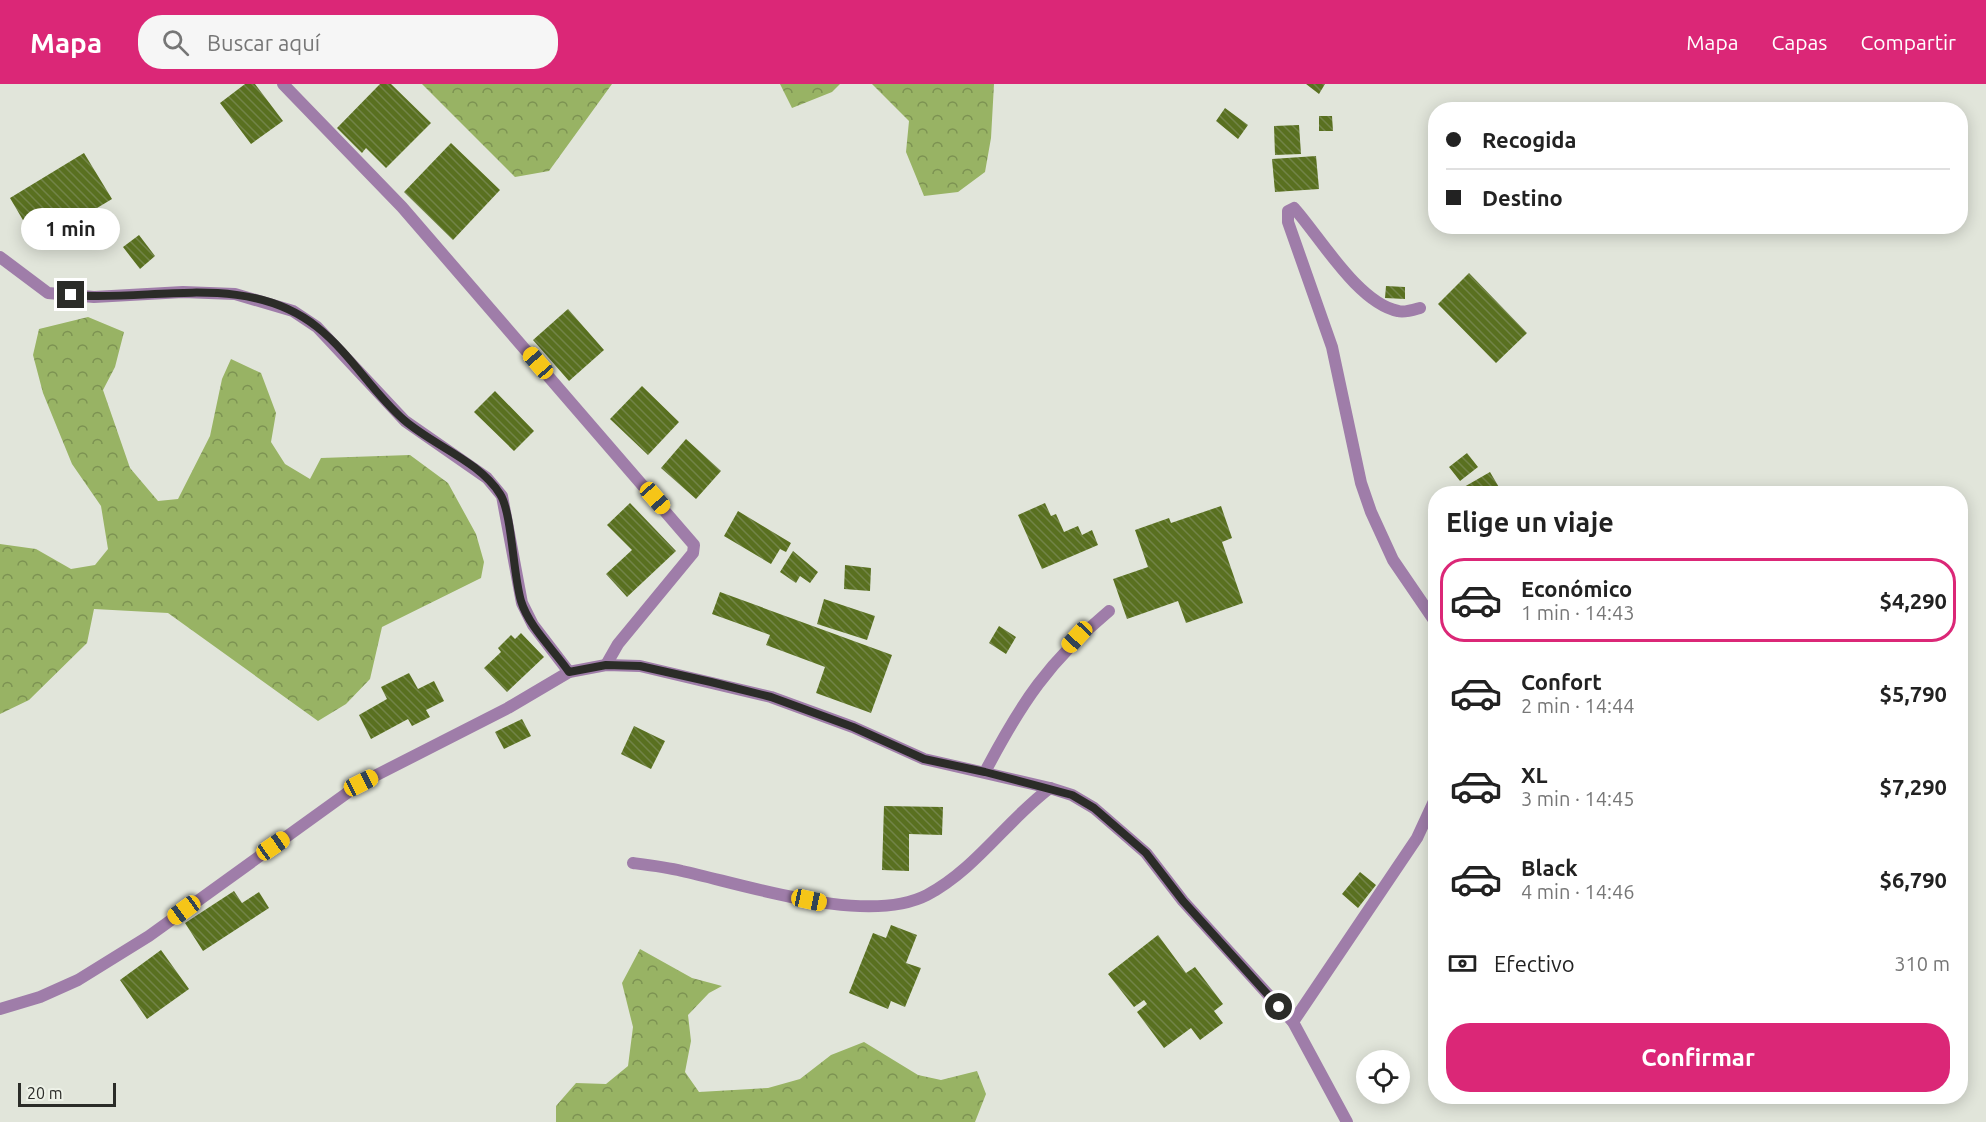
<!DOCTYPE html>
<html lang="es">
<meta charset="utf-8">
<style>
:root{--surface:#fff;--page:#f6f6f6;--text:#222;--muted:#767676;--line:#e0e0e0;--accent:#db2777}
body{margin:0;font-family:Ubuntu,sans-serif;background:var(--page);color:var(--text);height:100vh;display:flex;flex-direction:column;font-size:22px;white-space:nowrap}
*{box-sizing:border-box;margin:0}
p{font-size:20px;color:var(--muted)}
.icon{flex:none;width:33px;height:33px;fill:none;stroke:currentColor;stroke-width:2;stroke-linecap:round;stroke-linejoin:round}
.map{position:relative;flex:1;overflow:hidden}
.sheet{position:absolute;left:1428px;top:402px;width:540px;height:618px;display:flex;flex-direction:column;background:var(--surface);border-radius:24px;box-shadow:0 3px 15px #0003}
.sheet>*{flex:none}
.guide{position:absolute;left:1428px;top:18px;width:540px;height:132px;border-radius:24px;box-shadow:0 3px 15px #0003;display:grid;align-content:center;height:132px;padding:0 18px;background:var(--surface)}
.buttons{position:absolute;left:1356px;top:966px;display:grid;gap:12px}
.buttons a{display:grid;place-items:center;width:54px;height:54px;border-radius:50%;background:var(--surface);box-shadow:0 3px 15px #0003;font-size:30px}
.scale{position:absolute;left:18px;bottom:15px;width:98px;box-sizing:border-box;padding-left:6px;border:3px solid #2b2c28;border-top:0;font-size:16px;line-height:21px;white-space:nowrap;color:#2b2c28;-webkit-text-stroke:4px #eef2e8;paint-order:stroke}
.end{position:absolute;width:27px;height:27px;margin:-14px;border:8px solid #2b2c28;background:#fff;box-shadow:0 0 0 3px #fff}
.from{border-radius:50%}
.bubble{position:absolute;height:42px;border-radius:21px;background:var(--surface);box-shadow:0 3px 15px #0003;font-size:20px;font-weight:600;line-height:42px;text-align:center}
.car{position:absolute;width:18px;height:36px;margin:-18px -9px;border-radius:8px;box-shadow:0 0 4px 2px #0007;background:linear-gradient(#f5c518 24%,#345 0 40%,#f5c518 0 76%,#345 0 86%,#f5c518 0)}
.guide b{display:flex;align-items:center;gap:21px;height:57px;font-size:22px}
.guide b+b{border-top:2px solid var(--line)}
.guide i{width:15px;height:15px;background:var(--text)}
ul{padding:0;list-style:none}
li{display:flex;align-items:center;gap:18px;height:84px;margin:0 12px 9px;padding:0 6px;border:3px solid transparent;border-radius:24px}
li div{flex:1}
li b{display:block;font-size:22px}
li em{font-style:normal;font-weight:600}
li.selected{border-color:var(--accent)}
li>.icon{width:54px;height:54px;stroke-width:1.5}
h2{padding:0 18px;font-size:27px;line-height:72px}
.pay{display:flex;align-items:center;gap:15px;height:66px;padding:0 18px;font-size:22px}
.pay p{margin-inline-start:auto}
.action{display:flex;gap:12px;margin-top:auto;padding:12px 18px}
.action a{flex:1;height:69px;border-radius:24px;background:var(--accent);color:#fff;font-size:24px;font-weight:600;line-height:69px;text-align:center}
header{display:flex;align-items:center;gap:36px;box-sizing:border-box;height:84px;padding:0 30px;background:var(--accent);color:#fff}
header strong{font-size:28px}
nav{display:flex;gap:33px;margin-inline-start:auto;font-size:21px}
.search{width:420px;height:54px;background:var(--page);display:flex;align-items:center;gap:15px;box-sizing:border-box;padding:0 21px;border-radius:24px;color:var(--muted);font-size:22px}
.map>svg:first-child{display:block}
.forest{fill:url(#forest-crowns)}
.building{fill:url(#building-back-hatch)}
.lines{fill:none;stroke-linecap:round;stroke-linejoin:round}
.service{stroke:#9f7da9;stroke-width:12}
.minor{stroke:#9f7da9;stroke-width:12}
.route{stroke:#2b2c28;stroke-width:8}
</style>
<header>
<strong>Mapa</strong>
<div class="search"><svg class="icon" aria-label="search" viewBox="0 0 24 24"><circle cx="10" cy="10" r="6"/><path d="M15 15l6 6"/></svg>Buscar aquí</div>
<nav><a>Mapa</a><a>Capas</a><a>Compartir</a></nav>
</header>
<div class="map">
<svg width="1986" height="1038" viewBox="0 0 1986 1038">
<defs>
<pattern id="forest-crowns" width="20" height="18" patternUnits="userSpaceOnUse" patternTransform="scale(1.5)"><rect width="20" height="18" fill="#98b364"/><path d="M2 6a3 3 0 1 1 6 0M12 15a3 3 0 1 1 6 0" fill="none" stroke="#7c9252"/></pattern>
<pattern id="building-back-hatch" width="6" height="6" patternUnits="userSpaceOnUse" patternTransform="scale(1.5)"><rect width="6" height="6" fill="#597020"/><path d="M-1 5l2 2M0 0l6 6M5-1l2 2" fill="none" stroke="#728448"/></pattern>
</defs>
<rect width="100%" height="100%" fill="#e1e5da"/>
<path class="forest" d="M 422,0 L 612,0 L 549,87 L 515,93 Z
M 780,0 L 840,0 L 832,8 L 792,24 Z
M 872,0 L 994,0 L 991,54 L 985,88 L 958,108 L 924,112 L 906,68 L 909,37 Z
M 88,233 L 124,248 L 115,283 L 103,306 L 130,384 L 158,417 L 178,415 L 210,352 L 222,295 L 231,275 L 261,289 L 276,329 L 271,358 L 285,380 L 310,395 L 321,374 L 410,371 L 448,399 L 476,450 L 484,478 L 481,494 L 382,543 L 370,595 L 346,620 L 318,637 L 168,529 L 94,525 L 87,559 L 29,616 L 0,630 L 0,460 L 36,465 L 71,485 L 95,481 L 108,465 L 101,422 L 72,380 L 43,309 L 33,271 L 39,245 Z
M 640,865 L 692,894 L 722,902 L 709,909 L 688,931 L 691,957 L 685,988 L 699,1008 L 768,1004 L 800,995 L 831,971 L 864,958 L 918,991 L 941,996 L 977,987 L 986,1010 L 975,1038 L 556,1038 L 556,1022 L 576,999 L 606,1000 L 628,982 L 633,943 L 622,899 Z"/>
<path class="building" d="M 245,0 L 255,0 L 283,37 L 251,60 L 220,19 Z
M 380,0 L 391,0 L 431,39 L 386,84 L 366,64 L 362,69 L 337,44 Z
M 1306,0 L 1325,0 L 1319,10 Z
M 1225,24 L 1248,41 L 1238,55 L 1216,37 Z
M 1319,32 L 1332,32 L 1333,47 L 1319,47 Z
M 1299,41 L 1301,70 L 1275,71 L 1274,42 Z
M 451,59 L 500,106 L 453,156 L 404,108 Z
M 84,69 L 112,115 L 37,160 L 10,114 Z
M 1316,72 L 1319,105 L 1275,108 L 1272,75 Z
M 139,151 L 155,172 L 140,185 L 123,163 Z
M 1469,189 L 1527,249 L 1496,279 L 1438,220 Z
M 1386,202 L 1405,203 L 1405,215 L 1385,214 Z
M 568,225 L 604,266 L 569,297 L 533,256 Z
M 642,302 L 679,338 L 648,371 L 610,335 Z
M 495,307 L 534,347 L 514,367 L 474,328 Z
M 686,355 L 721,387 L 696,415 L 661,384 Z
M 1467,369 L 1478,383 L 1460,397 L 1449,383 Z
M 1490,388 L 1503,410 L 1468,410 L 1464,403 Z
M 630,419 L 676,467 L 627,513 L 606,490 L 632,466 L 607,441 Z
M 1045,419 L 1051,432 L 1056,430 L 1064,448 L 1078,442 L 1082,451 L 1092,446 L 1098,461 L 1042,485 L 1018,431 Z
M 1221,422 L 1232,454 L 1222,458 L 1243,519 L 1186,539 L 1178,517 L 1127,535 L 1113,495 L 1148,483 L 1135,446 L 1169,434 L 1171,439 Z
M 738,427 L 791,459 L 786,468 L 780,465 L 771,480 L 724,452 Z
M 793,467 L 818,488 L 810,499 L 800,492 L 796,499 L 780,488 Z
M 845,481 L 871,484 L 870,507 L 844,505 Z
M 720,508 L 892,571 L 871,629 L 816,609 L 825,583 L 766,561 L 770,551 L 712,530 Z
M 824,515 L 875,532 L 867,556 L 817,540 Z
M 999,542 L 1016,553 L 1006,570 L 989,559 Z
M 521,549 L 544,573 L 507,608 L 484,584 L 501,568 L 498,564 L 511,551 L 515,555 Z
M 409,589 L 418,605 L 434,597 L 444,617 L 426,626 L 430,633 L 412,642 L 408,635 L 371,655 L 359,631 L 387,615 L 381,603 Z
M 522,635 L 531,652 L 504,665 L 495,648 Z
M 634,642 L 665,657 L 651,685 L 621,670 Z
M 884,722 L 943,723 L 942,751 L 909,750 L 909,787 L 882,786 Z
M 1360,788 L 1376,801 L 1358,824 L 1342,810 Z
M 234,807 L 242,819 L 259,808 L 269,824 L 203,867 L 185,839 Z
M 891,841 L 917,851 L 906,879 L 921,884 L 905,923 L 891,917 L 888,925 L 849,909 L 873,849 L 886,854 Z
M 1158,851 L 1186,889 L 1195,883 L 1223,920 L 1214,927 L 1223,939 L 1200,956 L 1191,944 L 1164,964 L 1137,928 L 1147,920 L 1144,916 L 1134,923 L 1108,890 Z
M 161,866 L 189,905 L 147,935 L 120,896 Z"/>
<g class="lines">
<path class="service" d="M 283,0 L 402,123 L 694,461 L 693,469 L 618,560 L 606,581
M 0,173 L 48,209 L 94,213 L 183,208 L 235,210 L 293,227 L 317,243 L 405,337 L 487,394 L 502,412 L 522,519 L 533,541 L 569,588
M 1420,224 C 1413,226 1404,229 1398,227 C 1358,219 1320,153 1294,124 L 1288,127 L 1288,138 L 1332,263 L 1361,399 L 1371,428 L 1393,476 L 1436,539
M 985,688 C 1021,619 1049,577 1109,527
M 633,779 C 649,781 666,783 682,787 C 746,801 867,842 927,811 C 976,785 1007,736 1050,704
M 1293,938 L 1417,754 L 1436,713"/>
<path class="minor" d="M 0,925 L 40,913 L 78,896 L 149,852 L 361,699 L 508,624 L 569,588 L 606,581 L 640,582 L 771,613 L 853,643 L 924,675 L 1050,704 L 1072,711 L 1094,724 L 1146,769 L 1183,817 L 1293,938 L 1347,1038"/>
</g>
<g class="lines">
<path class="route" d="M 71,211 C 152,218 247,187 317,243 C 351,270 372,308 404,336 C 434,362 479,377 500,410 C 512,428 513,491 521,517 C 529,543 554,566 569,588 L 606,581 L 640,582 L 711,598 L 771,613 L 853,643 L 924,675 L 985,688 L 1072,711 L 1094,724 L 1146,769 L 1183,817 L 1279,923"/>
</g>
</svg>
<div class="buttons">
<a><svg class="icon" aria-label="locate" viewBox="0 0 24 24"><circle cx="12" cy="12" r="6"/><path d="M12 2v4M12 18v4M2 12h4M18 12h4"/></svg></a>
</div>
<div class="scale">20 m</div>
<i class="end from" style="left:1279px;top:923px"></i>
<i class="end" style="left:71px;top:211px"></i>
<div class="bubble" style="left:21px;top:124px;width:99px">1 min</div>
<i class="car" style="left:538px;top:279px;rotate:319deg"></i>
<i class="car" style="left:655px;top:414px;rotate:139deg"></i>
<i class="car" style="left:1077px;top:553px;rotate:223deg"></i>
<i class="car" style="left:361px;top:699px;rotate:63deg"></i>
<i class="car" style="left:273px;top:762px;rotate:55deg"></i>
<i class="car" style="left:809px;top:816px;rotate:102deg"></i>
<i class="car" style="left:184px;top:826px;rotate:234deg"></i>
<div class="guide">
<b><i class="from"></i>Recogida</b>
<b><i></i>Destino</b>
</div>
<section class="sheet">
<h2>Elige un viaje</h2>
<ul>
<li class="selected"><svg class="icon" aria-label="car" viewBox="0 0 24 24"><path d="M5 17H2v-5l4-1 3-4h7l3 4 3 1v5h-3M9 17h6M6 11h13"/><circle cx="7" cy="17" r="2"/><circle cx="17" cy="17" r="2"/></svg><div><b>Económico</b><p>1 min · 14:43</p></div><em>$4,290</em></li>
<li><svg class="icon" aria-label="car" viewBox="0 0 24 24"><path d="M5 17H2v-5l4-1 3-4h7l3 4 3 1v5h-3M9 17h6M6 11h13"/><circle cx="7" cy="17" r="2"/><circle cx="17" cy="17" r="2"/></svg><div><b>Confort</b><p>2 min · 14:44</p></div><em>$5,790</em></li>
<li><svg class="icon" aria-label="car" viewBox="0 0 24 24"><path d="M5 17H2v-5l4-1 3-4h7l3 4 3 1v5h-3M9 17h6M6 11h13"/><circle cx="7" cy="17" r="2"/><circle cx="17" cy="17" r="2"/></svg><div><b>XL</b><p>3 min · 14:45</p></div><em>$7,290</em></li>
<li><svg class="icon" aria-label="car" viewBox="0 0 24 24"><path d="M5 17H2v-5l4-1 3-4h7l3 4 3 1v5h-3M9 17h6M6 11h13"/><circle cx="7" cy="17" r="2"/><circle cx="17" cy="17" r="2"/></svg><div><b>Black</b><p>4 min · 14:46</p></div><em>$6,790</em></li>
</ul>
<div class="pay"><svg class="icon" aria-label="cash" viewBox="0 0 24 24"><path d="M3 7h18v10H3z"/><circle cx="12" cy="12" r="2"/></svg>Efectivo<p>310 m</p></div>
<div class="action"><a>Confirmar</a></div>
</section>
</div>
